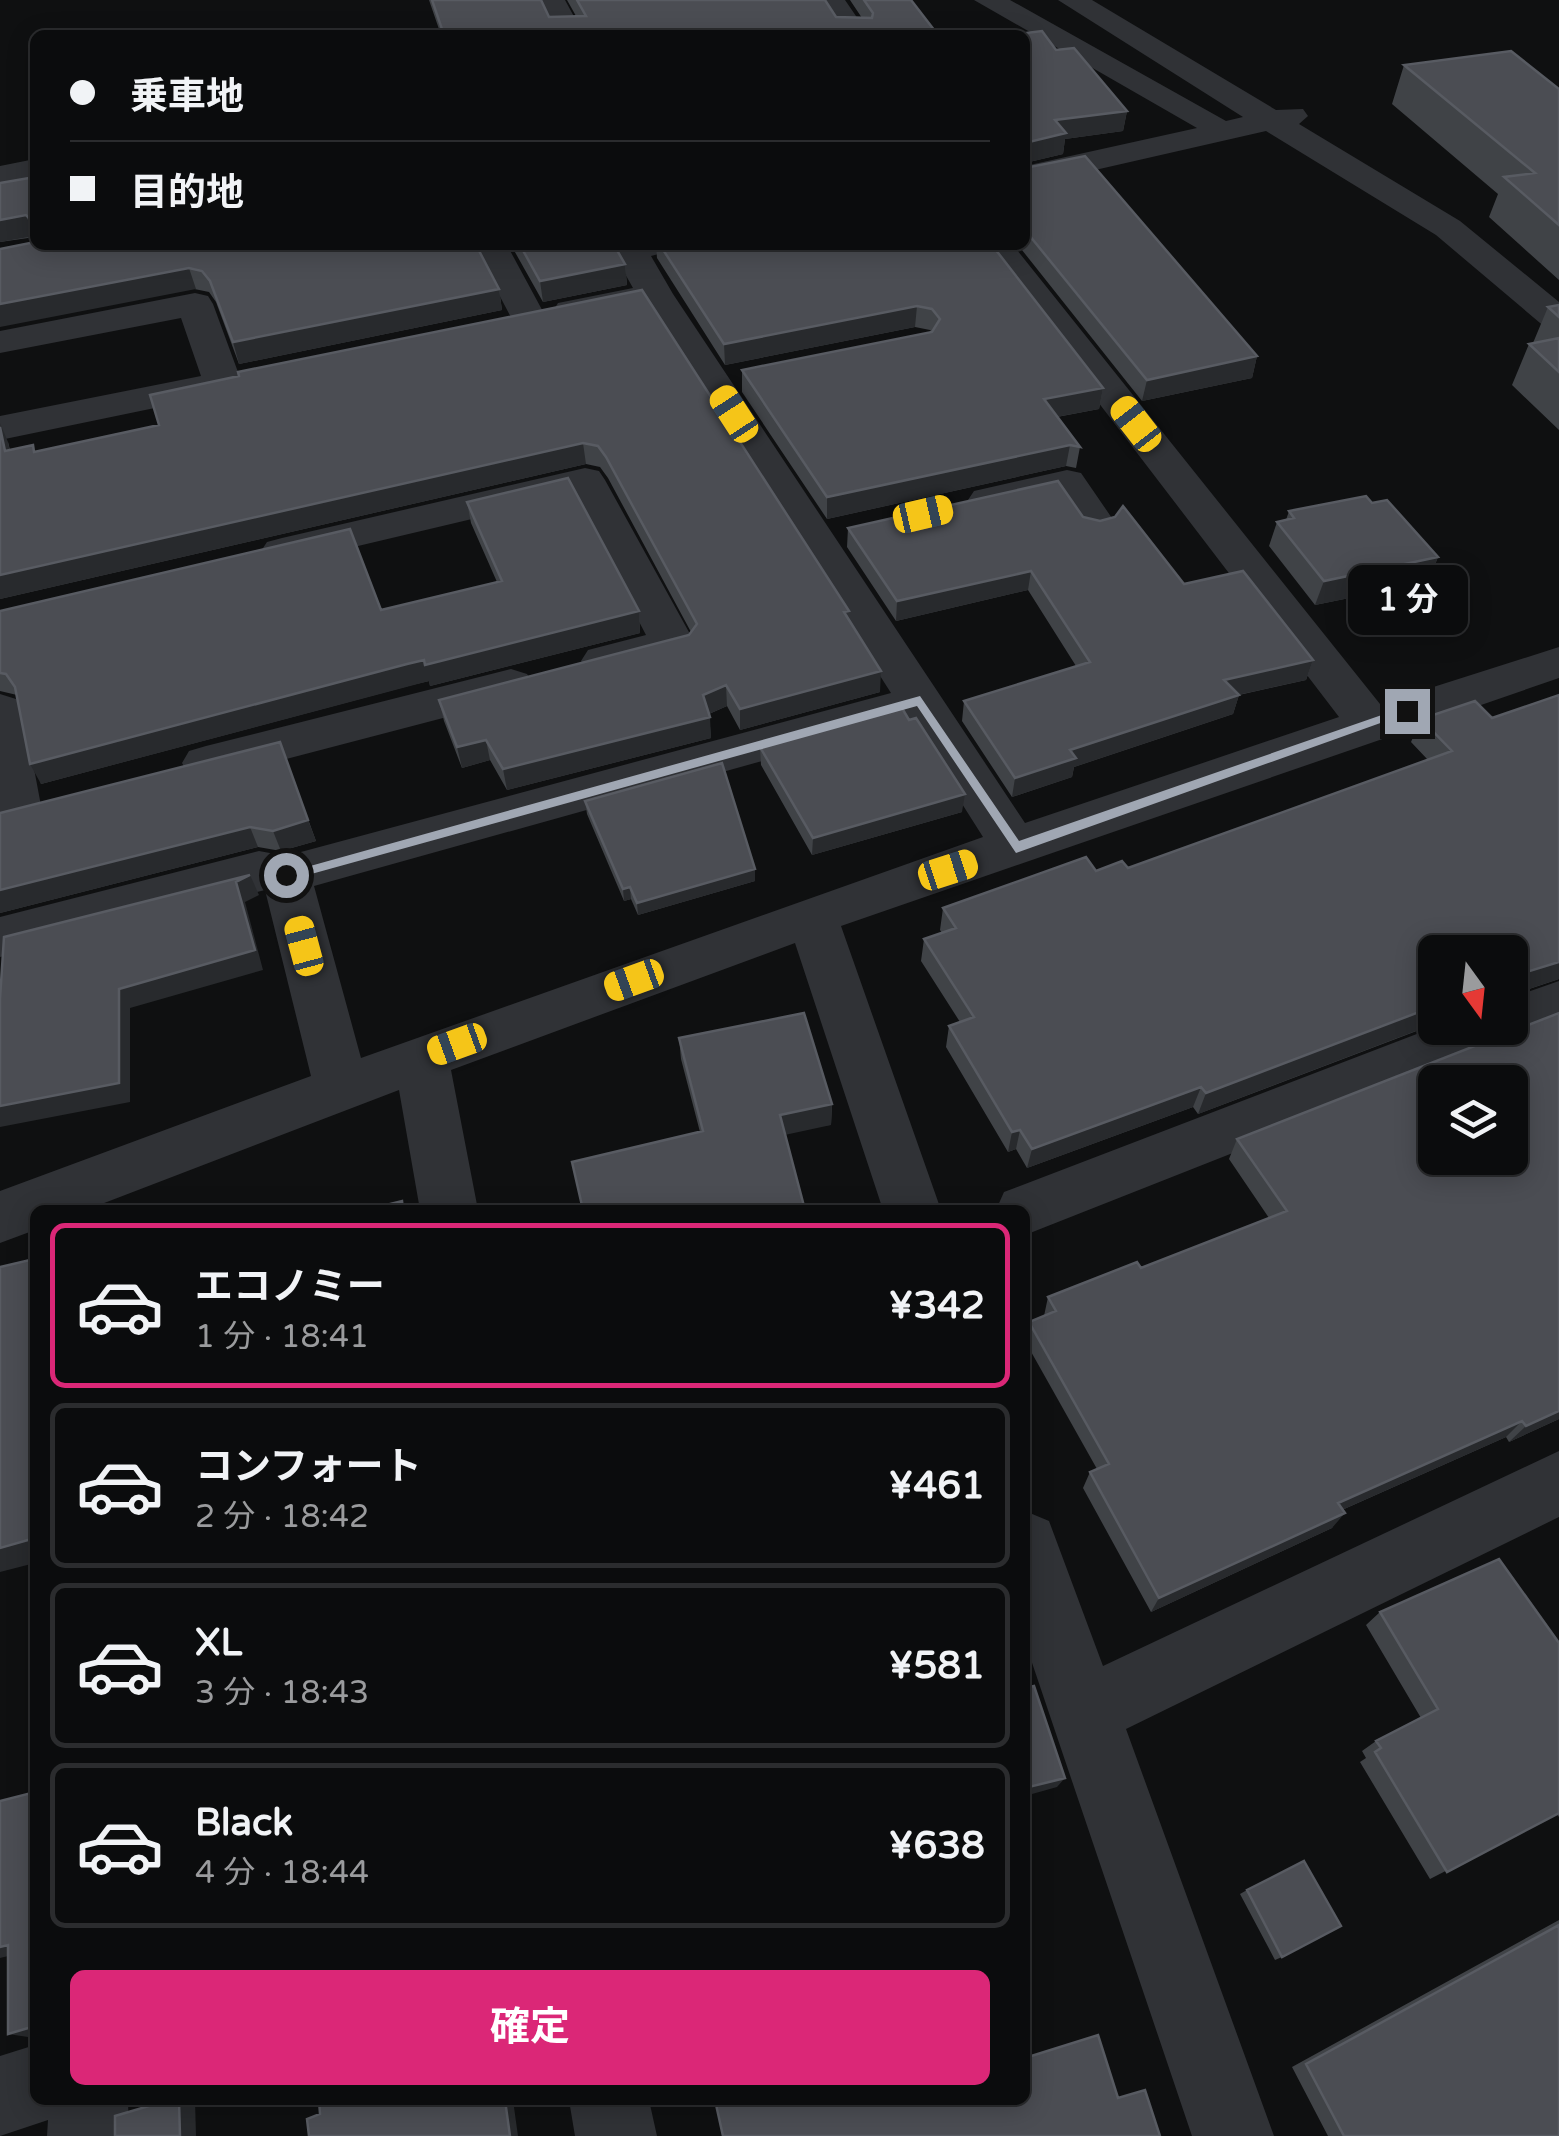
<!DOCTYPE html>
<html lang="ja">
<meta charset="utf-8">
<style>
:root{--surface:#0b0c0d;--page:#141516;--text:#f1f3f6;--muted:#9a9b9d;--line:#2b2c2e;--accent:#db2777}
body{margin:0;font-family:"Varela Round","Noto Sans JP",sans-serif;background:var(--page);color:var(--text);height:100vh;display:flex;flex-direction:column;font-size:38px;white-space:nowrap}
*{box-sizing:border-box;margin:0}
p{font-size:32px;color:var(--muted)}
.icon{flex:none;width:55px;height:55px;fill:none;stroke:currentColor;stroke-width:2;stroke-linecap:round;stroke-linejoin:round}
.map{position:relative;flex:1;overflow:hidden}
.drawer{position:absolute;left:30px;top:1205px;width:1000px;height:900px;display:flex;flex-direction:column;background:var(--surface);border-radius:15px;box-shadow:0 5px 25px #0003,0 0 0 2px var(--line)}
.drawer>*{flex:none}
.guide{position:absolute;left:30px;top:30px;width:1000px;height:220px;border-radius:15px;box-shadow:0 5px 25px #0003,0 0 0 2px var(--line);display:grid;align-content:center;height:220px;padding:0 40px;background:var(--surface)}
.needle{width:65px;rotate:165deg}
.tools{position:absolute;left:1418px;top:935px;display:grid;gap:20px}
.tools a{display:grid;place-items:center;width:110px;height:110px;border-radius:15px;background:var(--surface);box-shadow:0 5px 25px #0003,0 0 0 2px var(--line);font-size:50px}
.end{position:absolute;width:45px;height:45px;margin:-22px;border:12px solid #a0a7b3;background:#111;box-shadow:0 0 0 5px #111}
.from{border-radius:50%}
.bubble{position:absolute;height:70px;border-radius:15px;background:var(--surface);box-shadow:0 5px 25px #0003,0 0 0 2px var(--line);font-size:32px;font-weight:700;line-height:70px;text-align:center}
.car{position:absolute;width:30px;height:60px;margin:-30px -15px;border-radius:12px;box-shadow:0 0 8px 2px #0007;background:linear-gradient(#f5c518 24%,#345 0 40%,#f5c518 0 76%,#345 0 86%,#f5c518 0)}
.guide b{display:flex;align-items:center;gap:35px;height:95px;font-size:38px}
.guide b+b{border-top:2px solid var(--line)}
.guide i{width:25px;height:25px;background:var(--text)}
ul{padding:18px 0 0;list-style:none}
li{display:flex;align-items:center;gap:30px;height:165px;margin:0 20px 15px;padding:0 20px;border:5px solid var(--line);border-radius:15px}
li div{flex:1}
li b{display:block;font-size:38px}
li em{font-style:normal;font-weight:700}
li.current{border-color:var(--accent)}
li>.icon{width:90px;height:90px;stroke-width:1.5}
.action{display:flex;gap:20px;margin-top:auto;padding:20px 40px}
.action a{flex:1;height:115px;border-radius:15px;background:var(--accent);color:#fff;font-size:40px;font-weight:700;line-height:115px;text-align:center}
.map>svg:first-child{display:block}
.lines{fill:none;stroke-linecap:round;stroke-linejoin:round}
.minor{fill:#303236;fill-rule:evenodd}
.wall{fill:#404347}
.shaded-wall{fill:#282a2d}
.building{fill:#4b4d53;stroke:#585b62;stroke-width:2.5;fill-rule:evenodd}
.route{fill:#a0a7b3}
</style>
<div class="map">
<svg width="1559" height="2136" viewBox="0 0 1559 2136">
<rect width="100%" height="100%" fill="#0f1011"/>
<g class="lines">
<path class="minor" d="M 537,0 L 565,0 L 584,35 L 554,35 Z
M 816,0 L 845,0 L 869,35 L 839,35 Z
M 974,0 L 1010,0 L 1226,121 L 1243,117 L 1058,0 L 1092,0 L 1276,110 L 1303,109 L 1308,116 L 1299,124 L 1460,221 L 1559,302 L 1559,331 L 1546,328 L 1436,235 L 1266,131 L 1025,186 L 1025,166 L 1197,128 Z
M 35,159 L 35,179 L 0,186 L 0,166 Z
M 473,245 L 507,245 L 547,319 L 542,327 L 516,327 Z
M 614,245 L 671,245 L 666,252 L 651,256 L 673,294 L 1025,823 L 1339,717 L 978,245 L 1013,245 L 1380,704 L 1559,647 L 1559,678 L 841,926 L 941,1210 L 883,1210 L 795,943 L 451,1070 L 478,1210 L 420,1210 L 399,1090 L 86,1210 L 35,1210 L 35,1230 L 0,1243 L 0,1191 L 311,1076 L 265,890 L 0,957 L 0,917 L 259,851 L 286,856 L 891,693 L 645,307 L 571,322 L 558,319 L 553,311 L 558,303 L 633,288 L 611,249 ZM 909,720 L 983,837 L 361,1058 L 314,886 Z
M 195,293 L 208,296 L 213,304 L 242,383 L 237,391 L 0,440 L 0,416 L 201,376 L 181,318 L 0,353 L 0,331 Z
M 585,468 L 599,471 L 605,480 L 695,643 L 689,653 L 604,676 L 588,672 L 581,661 L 588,650 L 646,635 L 573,495 L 282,564 L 267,560 L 261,551 L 267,542 L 282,538 Z
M 1067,470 L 1081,473 L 1116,524 L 1110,533 L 1095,537 L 1080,533 L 1056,497 L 989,513 L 974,509 L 968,500 L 974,491 Z
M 511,669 L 527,674 L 534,685 L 527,696 L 206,780 L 189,775 L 182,763 L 189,751 L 206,746 Z
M 0,694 L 16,699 L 23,710 L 42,811 L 35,824 L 18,829 L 0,822 Z
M 1559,981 L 1559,1024 L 1025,1235 L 1025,1210 L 996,1210 L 1004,1192 L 1435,1027 L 1510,1028 L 1510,998 Z
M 1559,1451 L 1559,1517 L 1126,1729 L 1274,2136 L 1192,2136 L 1025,1642 L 1025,1511 L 1049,1521 L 1103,1666 Z
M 35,2045 L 35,2100 L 128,2100 L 129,2136 L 47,2136 L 48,2120 L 0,2136 L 0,2056 Z
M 569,2100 L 649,2100 L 657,2136 L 575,2136 Z"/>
</g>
<path class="wall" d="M 429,0 L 541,0 L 549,17 L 576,16 L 567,0 L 825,0 L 836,17 L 862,18 L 850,0 L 911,0 L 938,35 L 441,35 Z
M 1025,35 L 1056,50 L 1127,111 L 1123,131 L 1065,139 L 1063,154 L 1025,163 L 1025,168 L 1257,356 L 1252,378 L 1142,401 L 1018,245 L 1025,245 Z
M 1404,65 L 1559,89 L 1559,280 L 1489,217 L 1498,194 L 1392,104 Z
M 35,177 L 35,237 L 0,242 L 0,183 Z
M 511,245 L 614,245 L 625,264 L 627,285 L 543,302 Z
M 656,245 L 992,245 L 1103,388 L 1099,409 L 1057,417 L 1080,447 L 1076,468 L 1066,466 L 827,519 L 742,392 L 742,370 L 932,332 L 930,330 L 915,327 L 725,365 L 657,258 Z
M 0,249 L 499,289 L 502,310 L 239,364 L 216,302 L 209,292 Z
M 642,290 L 848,618 L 880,692 L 740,730 L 727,706 L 709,714 L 711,738 L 507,790 L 490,760 L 462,768 L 444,721 L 439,700 L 689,635 L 691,632 L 608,478 L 600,467 L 586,464 L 0,599 L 8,442 L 10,450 L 35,452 L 159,425 Z
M 1559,305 L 1559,430 L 1512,385 L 1529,344 L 1533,343 L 1548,307 Z
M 467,502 L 639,611 L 640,633 L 430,686 L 429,681 L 412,685 L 41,784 L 17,695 L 0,691 L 0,611 L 381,610 L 497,582 L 471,523 Z
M 1372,503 L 1438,557 L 1428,582 L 1315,605 L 1269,546 L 1277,522 L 1286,520 L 1289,511 Z
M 1083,517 L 1184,584 L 1313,660 L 1306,680 L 1239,695 L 1233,714 L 1074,767 L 1072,777 L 1012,797 L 962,721 L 964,701 L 1076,666 L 1028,590 L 896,621 L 847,547 L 848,528 Z
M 1559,695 L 1559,979 L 1520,992 L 1520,1003 L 1510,1018 L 1510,952 L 1435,952 L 1435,1024 L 1198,1114 L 1193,1107 L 1027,1168 L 1016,1149 L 1008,1152 L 946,1047 L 949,1026 L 960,1022 L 921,961 L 924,939 L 942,933 L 940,930 L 943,908 L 1096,871 L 1128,868 L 1428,760 L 1411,742 L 1421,719 L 1492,718 Z
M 280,742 L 316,841 L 281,851 L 258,847 L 0,913 L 0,813 Z
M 760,747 L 962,812 L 812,855 L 761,765 Z
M 585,801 L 755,881 L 638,915 L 631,899 L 624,901 L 587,814 Z
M 679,1038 L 832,1104 L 831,1125 L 700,1132 L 681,1059 Z
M 1237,1139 L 1559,1419 L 1509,1442 L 1506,1437 L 1342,1510 L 1332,1528 L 1151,1612 L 1083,1488 L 1090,1472 L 1097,1469 L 1025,1341 L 1025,1337 L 1029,1322 L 1044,1316 L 1048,1297 L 1141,1268 L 1269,1218 L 1229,1159 Z
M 1380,1612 L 1559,1643 L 1559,1817 L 1557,1814 L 1430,1879 L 1360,1762 L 1366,1758 L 1362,1751 L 1376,1741 L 1421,1718 L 1366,1625 Z
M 1247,1890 L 1282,1957 L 1275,1960 L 1240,1894 Z
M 1559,1920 L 1559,2136 L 1328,2136 L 1292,2067 Z"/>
<path class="shaded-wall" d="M 1127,111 L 1123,131 L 1065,139 L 1063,154 L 1025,163 L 1025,143 L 1055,120 Z
M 26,215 L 34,236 L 0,242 L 0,220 Z
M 625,264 L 627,285 L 543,302 L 540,281 Z
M 189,268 L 196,289 L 0,327 L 0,304 Z
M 499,289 L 502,310 L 239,364 L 233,342 Z
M 917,306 L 915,327 L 725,365 L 724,344 Z
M 1257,356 L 1252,378 L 1142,401 L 1147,380 Z
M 1103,388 L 1099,409 L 1040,420 L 1044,399 Z
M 0,423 L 8,442 L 14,472 L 5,451 Z
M 583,443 L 586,464 L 0,599 L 0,575 Z
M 1070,445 L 1066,466 L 827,519 L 827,497 Z
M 1438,557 L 1428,582 L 1315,605 L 1324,581 Z
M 1031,571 L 1028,590 L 896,621 L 897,601 Z
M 639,611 L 640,633 L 430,686 L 425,665 Z
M 424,660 L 429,681 L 41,784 L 30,764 Z
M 1313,660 L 1306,680 L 1219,699 L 1224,680 Z
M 881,671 L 880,692 L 740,730 L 740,709 Z
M 726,685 L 727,706 L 704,716 L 703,695 Z
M 1239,695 L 1233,714 L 1074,767 L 1072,777 L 1012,797 L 1015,778 L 1070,750 Z
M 710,717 L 711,738 L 507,790 L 503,769 Z
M 486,740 L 490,760 L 462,768 L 457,747 Z
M 965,794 L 962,812 L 812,855 L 813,838 Z
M 308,820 L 316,841 L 281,851 L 273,831 Z
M 250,827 L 258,847 L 0,913 L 0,890 Z
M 755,869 L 755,881 L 638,915 L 637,903 Z
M 250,875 L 259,895 L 245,902 L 263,970 L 130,1008 L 130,1102 L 0,1127 L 0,1106 L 119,989 L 236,882 Z
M 630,887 L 631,899 L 624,901 L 623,889 Z
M 1559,962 L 1559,979 L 1510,995 L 1520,974 Z
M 1435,1006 L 1434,1024 L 1198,1114 L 1206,1093 Z
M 1201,1087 L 1193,1107 L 1027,1168 L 1032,1149 Z
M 832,1104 L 831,1125 L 780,1136 L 780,1115 Z
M 1020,1130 L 1016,1149 L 1008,1152 L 1012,1132 Z
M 1559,1411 L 1559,1419 L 1509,1442 L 1526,1426 Z
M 1522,1421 L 1506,1437 L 1326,1517 L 1338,1503 Z
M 1345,1513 L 1332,1528 L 1151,1612 L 1159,1598 Z
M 35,1538 L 35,1563 L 0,1572 L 0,1548 Z
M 1065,1778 L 1057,1787 L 1025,1796 L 1025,1788 Z
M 8,1945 L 29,1951 L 0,1958 L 0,1947 Z
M 35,2026 L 35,2035 L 28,2037 L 8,2034 Z
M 179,2100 L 195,2100 L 196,2136 L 180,2136 Z
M 505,2100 L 513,2100 L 518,2136 L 510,2136 Z"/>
<path class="building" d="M 432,0 L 541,0 L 549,17 L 586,16 L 577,0 L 825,0 L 836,17 L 872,18 L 873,13 L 864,0 L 911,0 L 938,35 L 444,35 Z
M 1042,31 L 1056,50 L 1074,48 L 1127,111 L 1055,120 L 1066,133 L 1025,143 L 1025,35 L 1010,35 Z
M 1511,51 L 1559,89 L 1559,225 L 1504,177 L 1535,173 L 1404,65 Z
M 1085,156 L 1257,356 L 1147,380 L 1025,230 L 1025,161 L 1025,168 Z
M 35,177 L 35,220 L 31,220 L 26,215 L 0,220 L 0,183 Z
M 35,242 L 35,245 L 476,245 L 499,289 L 233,342 L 210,281 L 202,271 L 189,268 L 0,304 L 0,249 Z
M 520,245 L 614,245 L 625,264 L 540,281 Z
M 660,245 L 992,245 L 1103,388 L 1044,399 L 1080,447 L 1070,445 L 827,497 L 742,370 L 932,332 L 940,319 L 932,309 L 917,306 L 724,344 Z
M 642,290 L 849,611 L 844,612 L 881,671 L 740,709 L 726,685 L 703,695 L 710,717 L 503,769 L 486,740 L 457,747 L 439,700 L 689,635 L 697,624 L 606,457 L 598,446 L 583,443 L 0,575 L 0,427 L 5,451 L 33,445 L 34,452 L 159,425 L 150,395 L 239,376 L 238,372 Z
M 1559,305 L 1559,317 L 1548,307 Z
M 1559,338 L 1559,372 L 1529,344 Z
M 568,478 L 639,611 L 425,665 L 424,660 L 407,664 L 30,764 L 15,687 L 6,674 L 0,673 L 0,611 L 350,529 L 381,610 L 502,581 L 467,502 Z
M 1058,481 L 1083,517 L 1100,521 L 1115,517 L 1123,506 L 1184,584 L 1243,571 L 1313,660 L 1224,680 L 1239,695 L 1070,750 L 1076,758 L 1015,778 L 964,701 L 1090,662 L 1031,571 L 897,601 L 848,528 Z
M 1366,496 L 1372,503 L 1387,500 L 1438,557 L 1324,581 L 1277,522 L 1294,518 L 1289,511 Z
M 1559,695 L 1559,962 L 1520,974 L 1520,1003 L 1510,1003 L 1510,952 L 1435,952 L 1435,1006 L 1206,1093 L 1201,1087 L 1032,1149 L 1020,1130 L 1012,1132 L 949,1026 L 974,1017 L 924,939 L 956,928 L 943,908 L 1086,857 L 1096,871 L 1122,861 L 1128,868 L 1452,751 L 1421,719 L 1475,701 L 1492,718 Z
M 902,708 L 909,720 L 916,718 L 965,794 L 813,838 L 760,747 Z
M 280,742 L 308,820 L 273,831 L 250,827 L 0,890 L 0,813 Z
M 722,763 L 755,869 L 637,903 L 630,887 L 623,889 L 585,801 Z
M 250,875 L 236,882 L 255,950 L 119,989 L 119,1083 L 0,1106 L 0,999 L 4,937 Z
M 804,1013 L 832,1104 L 780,1115 L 805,1210 L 583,1210 L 572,1162 L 703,1131 L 679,1038 Z
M 1559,1013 L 1559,1411 L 1526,1426 L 1522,1421 L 1338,1503 L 1345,1513 L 1159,1598 L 1090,1472 L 1109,1464 L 1029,1322 L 1056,1311 L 1048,1297 L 1137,1262 L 1141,1268 L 1287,1211 L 1237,1139 ZM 1435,1082 L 1510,1082 L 1510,1158 L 1435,1158 Z
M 402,1201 L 403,1210 L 366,1210 Z
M 876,1206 L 877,1210 L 856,1210 Z
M 34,1259 L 35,1538 L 0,1548 L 0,1267 Z
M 1499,1559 L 1559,1643 L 1559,1813 L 1447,1872 L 1375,1752 L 1381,1748 L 1376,1741 L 1438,1709 L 1380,1612 Z
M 1034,1686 L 1065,1778 L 1025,1788 L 1025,1688 Z
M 35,1792 L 35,2026 L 8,2034 L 8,1945 L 0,1947 L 0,1801 Z
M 1304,1861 L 1341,1926 L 1282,1957 L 1247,1890 Z
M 1559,1925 L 1559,2136 L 1344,2136 L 1306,2064 Z
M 1098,2035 L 1118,2098 L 1145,2090 L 1160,2136 L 723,2136 L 715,2100 L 1025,2100 L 1025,2058 Z
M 169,2100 L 179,2100 L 180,2136 L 115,2136 L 115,2116 Z
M 319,2100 L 505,2100 L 510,2136 L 309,2136 L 307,2119 L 320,2114 Z"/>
<path class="route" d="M 920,696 L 1019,841 L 1402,708 L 1414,711 L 1016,853 L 917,706 L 286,881 L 278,875 Z"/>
</svg>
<div class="tools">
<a><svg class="needle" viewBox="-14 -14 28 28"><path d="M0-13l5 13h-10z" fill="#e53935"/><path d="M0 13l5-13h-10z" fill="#9a9b9d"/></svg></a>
<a><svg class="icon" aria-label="layers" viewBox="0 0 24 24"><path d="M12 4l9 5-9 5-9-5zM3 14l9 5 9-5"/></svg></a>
</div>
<i class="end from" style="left:286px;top:875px"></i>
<i class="end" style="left:1407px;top:711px"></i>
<div class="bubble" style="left:1348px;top:565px;width:120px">1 分</div>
<i class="car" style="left:734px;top:414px;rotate:327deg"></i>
<i class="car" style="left:1136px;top:424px;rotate:322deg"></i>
<i class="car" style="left:923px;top:514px;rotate:77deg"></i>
<i class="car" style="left:948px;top:870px;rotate:72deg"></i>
<i class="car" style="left:304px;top:946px;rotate:345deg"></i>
<i class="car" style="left:634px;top:980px;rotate:250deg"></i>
<i class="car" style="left:457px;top:1044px;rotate:250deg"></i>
<div class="guide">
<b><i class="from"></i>乗車地</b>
<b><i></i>目的地</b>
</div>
<section class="drawer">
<ul>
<li class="current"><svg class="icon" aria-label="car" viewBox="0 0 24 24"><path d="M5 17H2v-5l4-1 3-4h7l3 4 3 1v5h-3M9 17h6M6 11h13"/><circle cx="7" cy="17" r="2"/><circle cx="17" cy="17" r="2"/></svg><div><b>エコノミー</b><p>1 分 · 18:41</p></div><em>¥342</em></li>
<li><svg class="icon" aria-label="car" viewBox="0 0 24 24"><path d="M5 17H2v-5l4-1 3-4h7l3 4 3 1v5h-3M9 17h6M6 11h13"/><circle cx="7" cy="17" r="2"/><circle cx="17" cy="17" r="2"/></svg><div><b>コンフォート</b><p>2 分 · 18:42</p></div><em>¥461</em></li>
<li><svg class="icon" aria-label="car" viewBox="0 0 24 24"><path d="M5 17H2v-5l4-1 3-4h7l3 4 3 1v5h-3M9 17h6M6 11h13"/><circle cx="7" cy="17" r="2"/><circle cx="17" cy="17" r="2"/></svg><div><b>XL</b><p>3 分 · 18:43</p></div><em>¥581</em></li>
<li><svg class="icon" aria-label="car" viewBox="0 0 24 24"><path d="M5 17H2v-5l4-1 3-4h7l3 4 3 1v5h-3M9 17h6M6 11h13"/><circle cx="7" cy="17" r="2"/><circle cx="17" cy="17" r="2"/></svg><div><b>Black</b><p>4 分 · 18:44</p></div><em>¥638</em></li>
</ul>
<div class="action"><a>確定</a></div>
</section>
</div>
